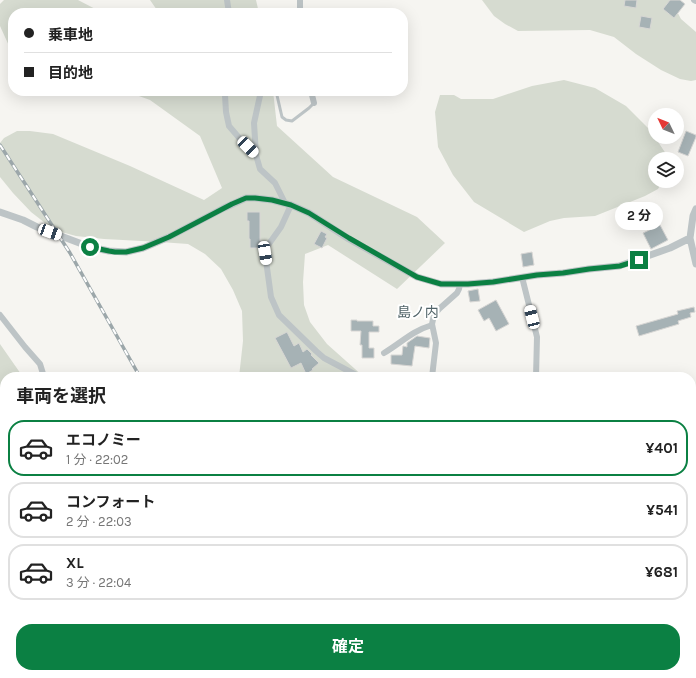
<!DOCTYPE html>
<html lang="ja">
<meta charset="utf-8">
<style>
:root{--surface:#fff;--page:#f2f2f2;--text:#222;--muted:#767676;--line:#e0e0e0;--accent:#0b8043}
body{margin:0;font-family:Karla,"Noto Sans JP",sans-serif;background:var(--page);color:var(--text);height:100vh;display:flex;flex-direction:column;font-size:15px;white-space:nowrap}
*{box-sizing:border-box;margin:0}
p{font-size:13px;color:var(--muted)}
.icon{flex:none;width:22px;height:22px;fill:none;stroke:currentColor;stroke-width:2;stroke-linecap:round;stroke-linejoin:round}
.map{position:relative;flex:1;overflow:hidden}
.side{position:absolute;left:0px;top:372px;width:696px;height:306px;display:flex;flex-direction:column;background:var(--surface);border-radius:16px 16px 0 0;box-shadow:0 4px 16px #0002}
.side>*{flex:none}
.guide{position:absolute;left:8px;top:8px;width:400px;height:88px;border-radius:16px;box-shadow:0 4px 16px #0002;display:grid;align-content:center;height:88px;padding:0 16px;background:var(--surface)}
.needle{width:26px;rotate:313deg}
.buttons{position:absolute;left:648px;top:108px;display:grid;gap:8px}
.buttons a{display:grid;place-items:center;width:36px;height:36px;border-radius:50%;background:var(--surface);box-shadow:0 4px 16px #0002;font-size:20px}
.end{position:absolute;width:18px;height:18px;margin:-9px;border:5px solid #0b8043;background:#fff;box-shadow:0 0 0 2px #fff}
.from{border-radius:50%}
.bubble{position:absolute;height:28px;border-radius:14px;background:var(--surface);box-shadow:0 4px 16px #0002;font-size:13px;font-weight:700;line-height:28px;text-align:center}
.car{position:absolute;width:12px;height:24px;margin:-12px -6px;border-radius:5px;box-shadow:0 0 3px 1px #0007;background:linear-gradient(#fff 24%,#345 0 40%,#fff 0 76%,#345 0 86%,#fff 0)}
.guide b{display:flex;align-items:center;gap:14px;height:38px;font-size:15px}
.guide b+b{border-top:1px solid var(--line)}
.guide i{width:10px;height:10px;background:var(--text)}
ul{padding:0;list-style:none}
li{display:flex;align-items:center;gap:12px;height:56px;margin:0 8px 6px;padding:0 8px;border:2px solid var(--line);border-radius:16px}
li div{flex:1}
li b{display:block;font-size:15px}
li em{font-style:normal;font-weight:700}
li.current{border-color:var(--accent)}
li>.icon{width:36px;height:36px;stroke-width:1.5}
h2{padding:0 16px;font-size:18px;line-height:48px}
.action{display:flex;gap:8px;margin-top:auto;padding:8px 16px}
.action a{flex:1;height:46px;border-radius:16px;background:var(--accent);color:#fff;font-size:16px;font-weight:700;line-height:46px;text-align:center}
.map>svg:first-child{display:block}
.green{fill:#d6dbd0}
.building{fill:#a6b2b5;stroke:#d7d6d4}
.lines{fill:none;stroke-linecap:round;stroke-linejoin:round}
.service{stroke:#bdc4c6;stroke-width:3}
.minor{stroke:#bdc4c6;stroke-width:6}
.tertiary{stroke:#bdc4c6;stroke-width:7}
.rail-casing{stroke:#9ca7aa;stroke-width:3.5}
.rail{stroke:#fff;stroke-width:2;stroke-dasharray:6;stroke-linecap:butt}
.route{stroke:#0b8043;stroke-width:5}
.labels{text-anchor:middle;dominant-baseline:central;stroke-width:4;stroke-linejoin:round;paint-order:stroke}
.quarter-label{font-size:14px;fill:#516469;stroke:#fff}
</style>
<div class="map">
<svg width="696" height="678" viewBox="0 0 696 678">
<rect width="100%" height="100%" fill="#f6f5f1"/>
<path class="green" d="M 4,0 L 78,0 L 103,13 L 13,13 L 13,49 L 10,48 L 0,26 L 0,4 Z
M 150,0 L 256,0 L 259,13 L 159,13 Z
M 482,0 L 671,0 L 681,19 L 696,32 L 696,80 L 691,81 L 680,79 L 661,70 L 636,54 L 614,37 L 590,30 L 518,31 L 505,24 L 494,16 Z
M 564,80 L 595,88 L 626,106 L 651,131 L 668,157 L 668,159 L 655,159 L 655,181 L 663,181 L 658,189 L 645,196 L 595,216 L 564,218 L 550,221 L 524,232 L 474,202 L 453,175 L 438,147 L 435,112 L 440,95 L 454,95 L 461,99 L 493,99 L 532,86 Z
M 125,91 L 273,91 L 277,126 L 333,177 L 417,217 L 445,243 L 397,289 L 328,245 L 305,254 L 303,282 L 304,305 L 310,322 L 327,344 L 364,377 L 239,377 L 243,341 L 242,311 L 233,290 L 221,269 L 205,254 L 188,244 L 160,242 L 104,239 L 76,236 L 54,230 L 31,212 L 13,193 L 0,177 L 0,143 L 4,138 L 17,131 L 30,131 L 53,134 L 130,166 L 204,200 L 222,188 L 200,136 L 150,100 Z
M 0,344 L 23,377 L 5,377 L 5,580 L 0,584 Z
M 691,426 L 692,431 L 696,440 L 696,551 L 691,552 Z"/>
<path class="building" d="M 625,0 L 637,0 L 636,8 L 624,6 Z
M 670,0 L 680,0 L 685,4 L 674,18 L 663,9 Z
M 641,16 L 652,18 L 650,29 L 639,27 Z
M 686,131 L 696,135 L 696,137 L 688,156 L 678,152 Z
M 247,212 L 260,212 L 260,241 L 261,241 L 261,248 L 250,248 L 250,239 L 249,239 L 249,221 L 247,221 Z
M 660,225 L 668,240 L 651,249 L 643,233 Z
M 321,231 L 327,234 L 325,237 L 327,238 L 322,248 L 314,244 Z
M 532,252 L 534,265 L 523,267 L 521,254 Z
M 478,289 L 480,301 L 470,302 L 468,291 Z
M 496,300 L 509,324 L 496,331 L 489,318 L 484,321 L 478,310 Z
M 694,307 L 695,312 L 690,313 L 691,317 L 678,321 L 679,324 L 639,336 L 636,326 L 678,314 L 677,311 Z
M 351,320 L 357,320 L 357,321 L 373,321 L 373,326 L 379,326 L 379,332 L 369,332 L 369,348 L 374,348 L 374,358 L 362,358 L 362,345 L 360,345 L 361,331 L 351,331 Z
M 287,332 L 294,346 L 299,343 L 303,352 L 307,349 L 312,354 L 311,355 L 319,363 L 312,369 L 313,370 L 306,374 L 301,363 L 291,368 L 275,338 Z
M 417,336 L 430,338 L 429,348 L 415,346 L 412,366 L 391,364 L 391,355 L 402,355 L 403,346 L 407,347 L 407,343 Z
M 657,673 L 678,673 L 690,675 L 690,678 L 656,678 Z"/>
<g class="lines">
<path class="service" d="M 276,91 L 282,117 L 286,120 L 292,121 L 309,108 L 314,103"/>
<path class="minor" d="M 227,0 L 229,13
M 694,0 L 696,1
M 300,13 L 300,0
M 226,91 L 225,95 L 226,112 L 229,126 L 241,140 L 256,155 L 260,169 L 275,183 L 285,203
M 311,91 L 314,103
M 256,155 L 254,123 L 261,91
M 291,205 L 281,227 L 266,248 L 265,253 L 271,297 L 279,315 L 316,351 L 324,358 L 360,377
M 522,277 L 537,337 L 536,377
M 0,315 L 25,347 L 40,364 L 44,377
M 384,353 C 401,343 412,331 432,325
M 432,377 L 436,343 L 432,324 L 434,315 L 439,309 L 457,293 L 459,289 L 460,284
M 691,475 L 696,469
M 691,591 L 696,590
M 410,673 L 414,678
M 523,673 L 526,678
M 442,678 L 449,673
M 462,678 L 464,673"/>
<path class="tertiary" d="M 696,209 L 693,216 L 690,238 L 696,264
M 0,212 L 23,220 L 37,227 L 90,247 L 109,251 L 126,252 L 143,248 L 169,237 L 224,208 L 246,198 L 255,198 L 272,200 L 291,205 L 309,213 L 349,239 L 417,277 L 441,284 L 468,284 L 493,282 L 537,275 L 563,273 L 589,269 L 619,266 L 639,259 L 670,248 L 690,238"/>
<defs>
<path id="rail" d="M 0,145 L 70,253 L 140,377"/>
</defs>
<use href="#rail" class="rail-casing"/>
<use href="#rail" class="rail"/>
</g>
<g class="lines">
<path class="route" d="M 90,247 L 109,251 L 115,252 L 126,252 L 143,248 L 169,237 L 232,204 L 246,198 L 255,198 L 272,200 L 291,205 L 309,213 L 349,238 L 417,277 L 441,284 L 468,284 L 493,282 L 537,275 L 563,273 L 589,269 L 620,266 L 639,260"/>
</g>
<g class="labels">
<g class="quarter-label">
<text x="418" y="312">島ノ内</text>
</g>
</g>
</svg>
<div class="buttons">
<a><svg class="needle" viewBox="-14 -14 28 28"><path d="M0-13l5 13h-10z" fill="#e53935"/><path d="M0 13l5-13h-10z" fill="#767676"/></svg></a>
<a><svg class="icon" aria-label="layers" viewBox="0 0 24 24"><path d="M12 4l9 5-9 5-9-5zM3 14l9 5 9-5"/></svg></a>
</div>
<i class="end from" style="left:90px;top:247px"></i>
<i class="end" style="left:639px;top:260px"></i>
<div class="bubble" style="left:615px;top:202px;width:48px">2 分</div>
<i class="car" style="left:248px;top:147px;rotate:135deg"></i>
<i class="car" style="left:50px;top:232px;rotate:110deg"></i>
<i class="car" style="left:265px;top:253px;rotate:171deg"></i>
<i class="car" style="left:532px;top:317px;rotate:346deg"></i>
<div class="guide">
<b><i class="from"></i>乗車地</b>
<b><i></i>目的地</b>
</div>
<section class="side">
<h2>車両を選択</h2>
<ul>
<li class="current"><svg class="icon" aria-label="car" viewBox="0 0 24 24"><path d="M5 17H2v-5l4-1 3-4h7l3 4 3 1v5h-3M9 17h6M6 11h13"/><circle cx="7" cy="17" r="2"/><circle cx="17" cy="17" r="2"/></svg><div><b>エコノミー</b><p>1 分 · 22:02</p></div><em>¥401</em></li>
<li><svg class="icon" aria-label="car" viewBox="0 0 24 24"><path d="M5 17H2v-5l4-1 3-4h7l3 4 3 1v5h-3M9 17h6M6 11h13"/><circle cx="7" cy="17" r="2"/><circle cx="17" cy="17" r="2"/></svg><div><b>コンフォート</b><p>2 分 · 22:03</p></div><em>¥541</em></li>
<li><svg class="icon" aria-label="car" viewBox="0 0 24 24"><path d="M5 17H2v-5l4-1 3-4h7l3 4 3 1v5h-3M9 17h6M6 11h13"/><circle cx="7" cy="17" r="2"/><circle cx="17" cy="17" r="2"/></svg><div><b>XL</b><p>3 分 · 22:04</p></div><em>¥681</em></li>
</ul>
<div class="action"><a>確定</a></div>
</section>
</div>
